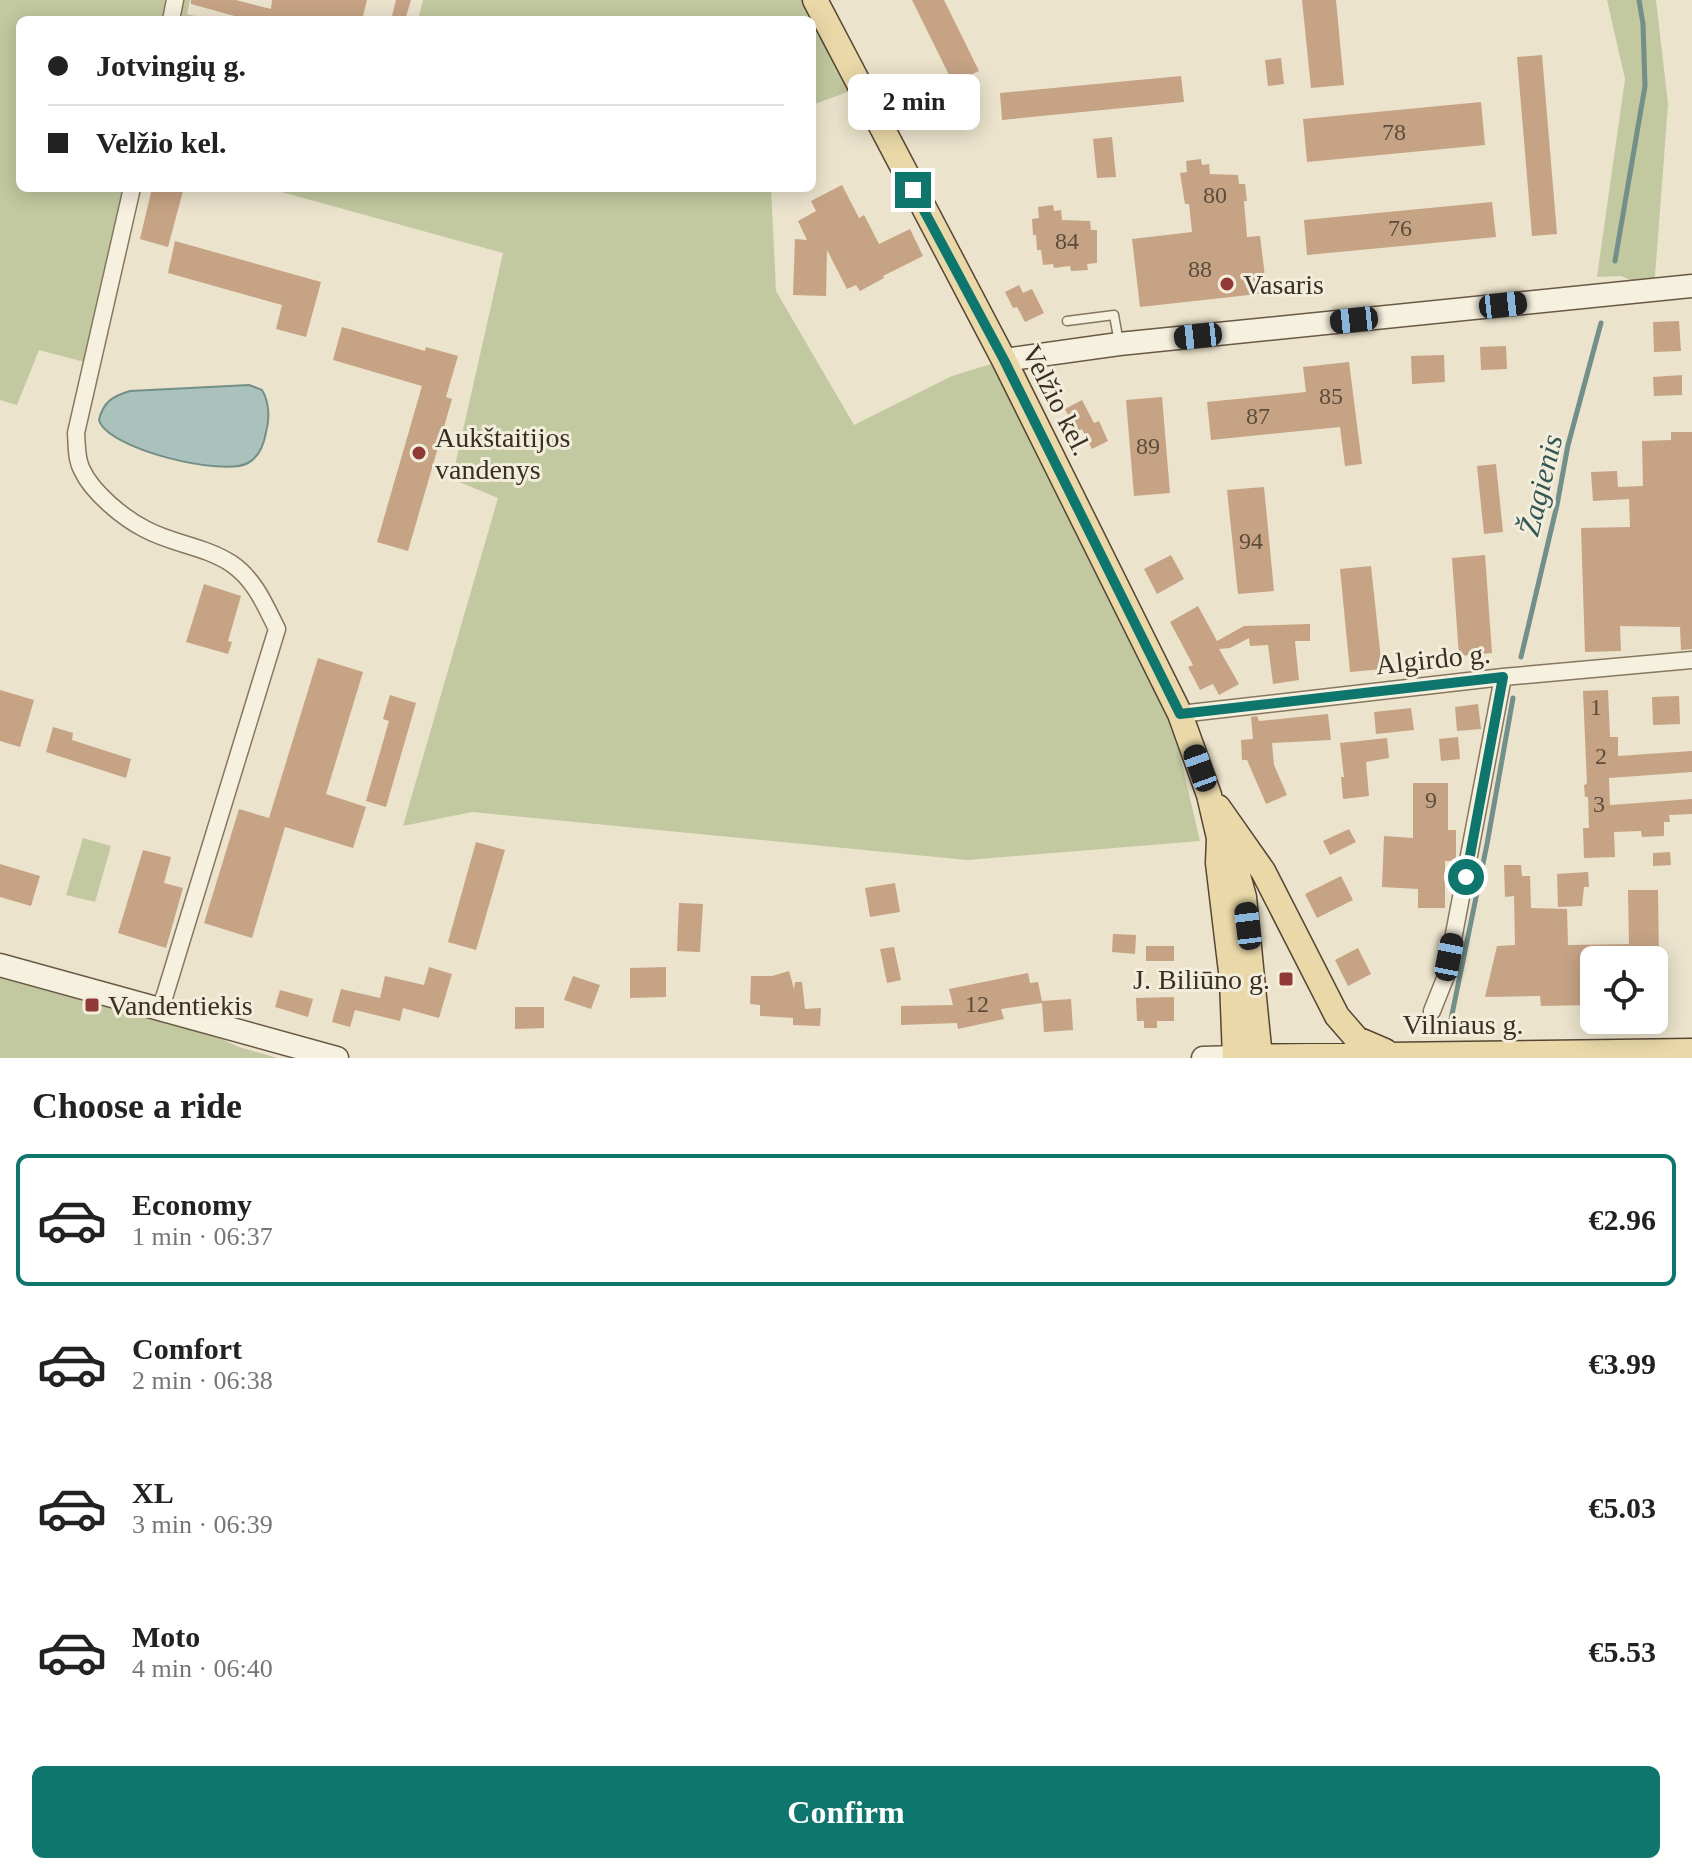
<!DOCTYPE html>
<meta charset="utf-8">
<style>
:root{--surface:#fff;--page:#f2f2f2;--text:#222;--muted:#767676;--line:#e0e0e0;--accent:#0f766e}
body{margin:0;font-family:"Times New Roman",serif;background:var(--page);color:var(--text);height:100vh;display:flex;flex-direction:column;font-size:30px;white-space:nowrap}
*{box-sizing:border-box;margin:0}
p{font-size:26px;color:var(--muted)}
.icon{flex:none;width:44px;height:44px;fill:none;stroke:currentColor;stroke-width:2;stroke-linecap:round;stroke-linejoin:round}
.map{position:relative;height:1058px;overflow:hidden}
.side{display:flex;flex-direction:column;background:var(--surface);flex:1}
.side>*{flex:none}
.hud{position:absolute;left:16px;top:16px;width:800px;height:176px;border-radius:12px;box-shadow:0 4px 20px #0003;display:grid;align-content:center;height:176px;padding:0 32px;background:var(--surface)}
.controls{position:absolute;left:1580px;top:946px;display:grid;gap:16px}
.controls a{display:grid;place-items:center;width:88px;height:88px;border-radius:12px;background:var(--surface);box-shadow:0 4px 20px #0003;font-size:40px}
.end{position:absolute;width:36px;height:36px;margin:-18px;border:10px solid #0f766e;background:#fff;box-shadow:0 0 0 4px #fff}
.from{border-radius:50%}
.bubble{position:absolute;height:56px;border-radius:12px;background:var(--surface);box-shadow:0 4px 20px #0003;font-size:26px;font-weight:800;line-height:56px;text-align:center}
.car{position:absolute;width:24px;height:48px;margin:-24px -12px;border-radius:10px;box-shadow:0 0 6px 2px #0007;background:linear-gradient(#222 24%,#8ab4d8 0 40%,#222 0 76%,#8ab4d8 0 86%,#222 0)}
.hud b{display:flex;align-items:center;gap:28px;height:76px;font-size:30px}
.hud b+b{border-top:2px solid var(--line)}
.hud i{width:20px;height:20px;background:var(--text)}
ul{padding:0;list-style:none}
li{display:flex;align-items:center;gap:24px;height:132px;margin:0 16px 12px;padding:0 16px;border:4px solid transparent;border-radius:12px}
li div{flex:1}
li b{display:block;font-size:30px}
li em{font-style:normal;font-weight:800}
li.active{border-color:var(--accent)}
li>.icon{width:72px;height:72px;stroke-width:1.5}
h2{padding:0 32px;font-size:36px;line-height:96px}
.cta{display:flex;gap:16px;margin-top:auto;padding:16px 32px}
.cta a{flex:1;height:92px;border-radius:12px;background:var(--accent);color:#fff;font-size:32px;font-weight:800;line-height:92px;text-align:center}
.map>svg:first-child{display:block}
.green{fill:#c2c9a0}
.water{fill:#abc1bb;stroke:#728f89;stroke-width:2}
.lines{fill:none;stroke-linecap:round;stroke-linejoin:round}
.stream{stroke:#728f89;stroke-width:5}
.building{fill:#c6a385}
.service-casing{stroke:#877761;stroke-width:11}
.minor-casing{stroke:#877761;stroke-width:19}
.secondary-casing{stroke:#695844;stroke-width:25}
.primary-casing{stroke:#564534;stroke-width:27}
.service{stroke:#f6f0de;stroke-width:8}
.minor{stroke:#f6f0de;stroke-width:16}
.secondary{stroke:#f6f0de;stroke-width:22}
.primary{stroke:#ead8a8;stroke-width:24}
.route{stroke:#0f766e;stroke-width:10}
.poi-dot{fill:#913936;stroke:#f3eddb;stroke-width:3}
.labels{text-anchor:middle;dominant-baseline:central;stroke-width:6;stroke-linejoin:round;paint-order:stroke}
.number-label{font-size:24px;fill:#5c4c3c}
.poi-label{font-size:28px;fill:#392f23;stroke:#f3eddb;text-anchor:start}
.street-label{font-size:28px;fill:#392f23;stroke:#f3eddb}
.water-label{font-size:30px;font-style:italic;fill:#345756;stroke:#f3eddb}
</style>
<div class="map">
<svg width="1692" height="1058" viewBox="0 0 1692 1058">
<rect width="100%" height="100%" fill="#ebe3cc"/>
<path class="green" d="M 0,0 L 190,0 L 187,14 L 211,20 L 20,20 L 20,188 L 132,188 L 92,364 L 39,350 L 17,405 L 0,400 Z
M 423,0 L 815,0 L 861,87 L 812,105 L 812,20 L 418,20 Z
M 1607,0 L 1656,0 L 1668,104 L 1654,290 L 1621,276 L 1597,277 L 1625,79 Z
M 267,188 L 771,188 L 776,291 L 854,425 L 952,376 L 1004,360 L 1158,691 L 1179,751 L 1200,841 L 967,860 L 472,812 L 403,826 L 498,498 L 452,479 L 503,253 Z
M 83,838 L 111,846 L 95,902 L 66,895 Z
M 0,965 L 160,1011 L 239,1047 L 277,1058 L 0,1058 Z"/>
<path class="water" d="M 249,385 L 262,390 C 269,401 270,419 266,432 C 264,444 259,457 248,463 C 223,477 107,449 99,420 C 103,402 113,396 130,391 Z"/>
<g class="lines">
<path class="stream" d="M 1615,261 L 1645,86 L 1643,24 L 1639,0
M 1521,657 L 1557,505 L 1568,445 L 1601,323
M 1450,1024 L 1487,844 L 1513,698"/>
</g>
<path class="building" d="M 191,0 L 236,0 L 271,9 L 272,0 L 367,0 L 362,20 L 249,20 L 191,4 Z
M 396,0 L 411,0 L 405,20 L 391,20 Z
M 912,0 L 944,0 L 979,71 L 953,83 Z
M 1302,0 L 1336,0 L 1344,85 L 1311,88 Z
M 1542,55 L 1557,234 L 1532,236 L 1517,57 Z
M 1281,58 L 1284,84 L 1268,86 L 1265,60 Z
M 1181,76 L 1184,102 L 1002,120 L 1000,93 Z
M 1481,102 L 1485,145 L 1307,162 L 1303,119 Z
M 1112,137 L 1116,177 L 1097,178 L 1093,139 Z
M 1201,159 L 1202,165 L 1209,164 L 1210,174 L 1238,175 L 1239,184 L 1245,184 L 1247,201 L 1244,201 L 1247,237 L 1260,236 L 1267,293 L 1140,307 L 1132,239 L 1192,232 L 1189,204 L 1185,204 L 1180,173 L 1187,172 L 1186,161 Z
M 842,185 L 859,218 L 864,215 L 879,244 L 910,229 L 923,256 L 883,276 L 884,278 L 860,291 L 856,285 L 847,289 L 827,250 L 826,296 L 793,295 L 795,239 L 807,240 L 798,221 L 816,211 L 811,201 Z
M 152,188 L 183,191 L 168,247 L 140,239 Z
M 1492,202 L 1496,237 L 1307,255 L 1304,220 Z
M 1053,205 L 1054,211 L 1061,210 L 1062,220 L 1090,221 L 1091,230 L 1097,230 L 1097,263 L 1087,264 L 1088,270 L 1071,271 L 1070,266 L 1054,268 L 1053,264 L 1043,265 L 1041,250 L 1037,250 L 1036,235 L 1033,235 L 1032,219 L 1039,218 L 1038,207 Z
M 175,241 L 321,282 L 306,337 L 276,329 L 282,305 L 168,273 Z
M 1019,285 L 1023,293 L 1032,289 L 1044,313 L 1025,322 L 1017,307 L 1013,308 L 1005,292 Z
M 1679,321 L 1681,351 L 1654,352 L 1653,322 Z
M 342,327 L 425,351 L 426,347 L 458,356 L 446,397 L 452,399 L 408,551 L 377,542 L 422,386 L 333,360 Z
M 1506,346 L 1507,369 L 1481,370 L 1480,347 Z
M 1444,355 L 1445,382 L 1412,384 L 1411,356 Z
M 1349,362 L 1362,464 L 1345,466 L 1340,427 L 1211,440 L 1207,402 L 1306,392 L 1303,367 Z
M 1682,375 L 1682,395 L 1654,396 L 1653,377 Z
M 1162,397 L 1170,493 L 1134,496 L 1126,400 Z
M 1082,400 L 1094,423 L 1099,421 L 1108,441 L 1092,449 L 1082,429 L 1073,433 L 1067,421 L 1070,419 L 1065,409 Z
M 1671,432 L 1692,432 L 1692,649 L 1681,650 L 1680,627 L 1620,626 L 1621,651 L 1585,652 L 1581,528 L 1630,527 L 1629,499 L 1593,501 L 1591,472 L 1617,471 L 1618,487 L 1643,486 L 1642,441 L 1671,440 Z
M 1496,464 L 1503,532 L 1484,534 L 1477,466 Z
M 1264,487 L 1274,591 L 1238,594 L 1227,490 Z
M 1171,555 L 1184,579 L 1157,594 L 1144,569 Z
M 1485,555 L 1492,653 L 1459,656 L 1452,558 Z
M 1371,566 L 1382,669 L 1350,672 L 1340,569 Z
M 204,584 L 241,596 L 228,641 L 232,642 L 228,654 L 186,642 Z
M 1198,606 L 1217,641 L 1244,626 L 1310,624 L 1310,641 L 1295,641 L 1299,680 L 1273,684 L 1268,645 L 1250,646 L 1249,638 L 1230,648 L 1219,649 L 1239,684 L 1219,695 L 1213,684 L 1200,690 L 1188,667 L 1193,665 L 1170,622 Z
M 318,658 L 363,672 L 326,794 L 366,807 L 353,848 L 285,827 L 252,938 L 204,923 L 239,809 L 269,818 Z
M 0,690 L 34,700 L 20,747 L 0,741 Z
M 1608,690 L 1610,737 L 1618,737 L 1618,756 L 1692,751 L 1692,772 L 1609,778 L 1610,805 L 1692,799 L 1692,814 L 1669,815 L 1670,822 L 1664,822 L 1664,836 L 1642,837 L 1641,831 L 1614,832 L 1615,857 L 1584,858 L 1583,828 L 1589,828 L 1588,797 L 1585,797 L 1584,785 L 1587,784 L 1583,691 Z
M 390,695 L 416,703 L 386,807 L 366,801 L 389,721 L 383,719 Z
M 1679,696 L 1680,724 L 1653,725 L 1652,697 Z
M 1478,704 L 1481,729 L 1457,731 L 1455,707 Z
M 1411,708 L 1414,730 L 1376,734 L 1374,712 Z
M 1328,714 L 1331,740 L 1272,743 L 1274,765 L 1287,795 L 1266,804 L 1247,760 L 1242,760 L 1241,740 L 1253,739 L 1251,717 L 1257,716 L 1259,721 Z
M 53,727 L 73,733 L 72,740 L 131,759 L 126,778 L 46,752 Z
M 1458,737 L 1460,759 L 1441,761 L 1439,739 Z
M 1387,738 L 1389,758 L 1366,762 L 1369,796 L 1343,799 L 1341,777 L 1344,777 L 1340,743 Z
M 1413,783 L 1448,783 L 1448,830 L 1456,830 L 1456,861 L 1445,861 L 1445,908 L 1418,908 L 1418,889 L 1382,887 L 1384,836 L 1413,838 Z
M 1349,829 L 1356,842 L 1330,855 L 1323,841 Z
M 476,842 L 505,850 L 476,950 L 448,942 Z
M 143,850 L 171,857 L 164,883 L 183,888 L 166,948 L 118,933 Z
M 1670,852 L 1671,865 L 1653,866 L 1653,853 Z
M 0,864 L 40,876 L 31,906 L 0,897 Z
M 1504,865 L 1521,865 L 1522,876 L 1530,876 L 1531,908 L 1567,909 L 1568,945 L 1629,944 L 1628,890 L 1658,890 L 1659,960 L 1594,960 L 1594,1005 L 1541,1006 L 1540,996 L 1485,997 L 1497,946 L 1515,945 L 1514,896 L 1505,897 Z
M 1588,872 L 1589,887 L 1584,887 L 1582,906 L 1558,907 L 1557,874 Z
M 1341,876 L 1353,900 L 1317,918 L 1305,894 Z
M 895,883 L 900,912 L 870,917 L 865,888 Z
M 679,903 L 703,904 L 700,952 L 677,951 Z
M 1113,934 L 1136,935 L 1135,954 L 1112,952 Z
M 1146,946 L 1174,946 L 1174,961 L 1146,961 Z
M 894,947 L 901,980 L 887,983 L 880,949 Z
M 1358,948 L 1371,974 L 1348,986 L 1335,960 Z
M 429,967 L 452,974 L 439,1018 L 403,1008 L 400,1021 L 355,1010 L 350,1027 L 332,1022 L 341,989 L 380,998 L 385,976 L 424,985 Z
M 666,967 L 666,997 L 630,998 L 630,968 Z
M 789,971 L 794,989 L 795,982 L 802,982 L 805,1009 L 821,1008 L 820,1026 L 793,1025 L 793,1018 L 760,1016 L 760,1005 L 750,1004 L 751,976 L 772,976 Z
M 1028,973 L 1030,983 L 1038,982 L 1042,1001 L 1071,999 L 1073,1030 L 1044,1032 L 1042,1003 L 1001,1009 L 1004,1019 L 958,1029 L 957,1023 L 901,1025 L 901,1006 L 953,1005 L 949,989 Z
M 573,976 L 600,985 L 591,1009 L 564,1000 Z
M 280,990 L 313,999 L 308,1017 L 275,1007 Z
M 1174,997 L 1174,1021 L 1157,1021 L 1157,1028 L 1144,1028 L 1144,1021 L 1137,1021 L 1136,998 Z
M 515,1007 L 544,1007 L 544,1028 L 515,1029 Z"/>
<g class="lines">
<defs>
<path id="service" d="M 1067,321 L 1114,315 L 1119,343"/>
<path id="minor" d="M 171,20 L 175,0
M 132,188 L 76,433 C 77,445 76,459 82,470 C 92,492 123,518 145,529 C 172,544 205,546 232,564 C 255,580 265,605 277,629 L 160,1011
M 1180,714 L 1503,677 L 1692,660
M 1432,1011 L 1446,976 L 1503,677"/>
<path id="secondary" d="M 1004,360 L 1119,344 L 1692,286
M 0,965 L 337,1058
M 1203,1058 L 1235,1057"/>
<path id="primary" d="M 815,0 L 1004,360 L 1180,714 L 1209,795 L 1219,838 L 1218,863 L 1232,980 L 1235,1058
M 1218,807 L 1263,871 L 1337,1016 L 1357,1039 L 1385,1051
M 1220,840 L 1234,861 L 1244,897 L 1260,1058
M 1235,1057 L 1692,1051"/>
</defs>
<use href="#service" class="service-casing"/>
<use href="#minor" class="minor-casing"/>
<use href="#secondary" class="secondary-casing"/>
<use href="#primary" class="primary-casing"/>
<use href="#service" class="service"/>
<use href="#minor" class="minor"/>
<use href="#secondary" class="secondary"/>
<use href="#primary" class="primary"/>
</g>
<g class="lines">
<path class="route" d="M 913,190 L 1004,360 L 1180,714 L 1503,677 L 1466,877"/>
</g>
<g class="poi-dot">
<circle cx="1227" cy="284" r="8"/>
<circle cx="419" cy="453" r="8"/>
<rect x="1278" y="971" width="16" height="16" rx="4"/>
<rect x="84" y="997" width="16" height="16" rx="4"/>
</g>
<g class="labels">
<g class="number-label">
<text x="1394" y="132">78</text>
<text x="1215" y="195">80</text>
<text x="1400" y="228">76</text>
<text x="1067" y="241">84</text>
<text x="1200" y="269">88</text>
<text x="1331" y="396">85</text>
<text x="1258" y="416">87</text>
<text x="1148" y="446">89</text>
<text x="1251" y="541">94</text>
<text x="1596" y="707">1</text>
<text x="1601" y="756">2</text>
<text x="1431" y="800">9</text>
<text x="1599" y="804">3</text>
<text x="977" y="1004">12</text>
</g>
<g class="poi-label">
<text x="1243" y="284">Vasaris</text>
<text x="435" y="437">Aukštaitijos<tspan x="435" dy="32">vandenys</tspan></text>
<text x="1270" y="979" text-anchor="end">J. Biliūno g.</text>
<text x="108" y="1005">Vandentiekis</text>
</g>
<g class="street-label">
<text transform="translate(1057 400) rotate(63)">Velžio kel.</text>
<text transform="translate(1433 659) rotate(-6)">Algirdo g.</text>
<text x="1463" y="1024">Vilniaus g.</text>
</g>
<g class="water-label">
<text transform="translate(1540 485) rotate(-76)">Žagienis</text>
</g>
</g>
</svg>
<div class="controls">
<a><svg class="icon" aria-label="locate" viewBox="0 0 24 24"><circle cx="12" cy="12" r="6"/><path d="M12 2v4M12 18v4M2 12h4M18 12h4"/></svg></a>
</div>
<i class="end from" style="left:1466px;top:877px"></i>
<i class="end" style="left:913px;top:190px"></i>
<div class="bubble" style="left:848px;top:74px;width:132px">2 min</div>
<i class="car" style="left:1503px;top:305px;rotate:84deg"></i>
<i class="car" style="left:1354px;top:320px;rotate:264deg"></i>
<i class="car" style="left:1198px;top:336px;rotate:264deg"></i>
<i class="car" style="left:1200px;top:768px;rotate:340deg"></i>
<i class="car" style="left:1248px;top:926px;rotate:353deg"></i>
<i class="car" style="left:1449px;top:957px;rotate:11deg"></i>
<div class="hud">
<b><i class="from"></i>Jotvingių g.</b>
<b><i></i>Velžio kel.</b>
</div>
</div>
<section class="side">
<h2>Choose a ride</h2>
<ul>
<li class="active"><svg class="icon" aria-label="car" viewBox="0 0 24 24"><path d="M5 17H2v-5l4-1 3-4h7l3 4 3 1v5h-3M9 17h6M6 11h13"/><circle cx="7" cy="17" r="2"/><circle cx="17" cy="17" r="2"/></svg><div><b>Economy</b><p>1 min · 06:37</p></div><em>€2.96</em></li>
<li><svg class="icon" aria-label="car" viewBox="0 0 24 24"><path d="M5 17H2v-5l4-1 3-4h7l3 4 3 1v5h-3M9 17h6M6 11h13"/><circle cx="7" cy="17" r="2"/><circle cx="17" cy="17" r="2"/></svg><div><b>Comfort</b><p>2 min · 06:38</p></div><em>€3.99</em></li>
<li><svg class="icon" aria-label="car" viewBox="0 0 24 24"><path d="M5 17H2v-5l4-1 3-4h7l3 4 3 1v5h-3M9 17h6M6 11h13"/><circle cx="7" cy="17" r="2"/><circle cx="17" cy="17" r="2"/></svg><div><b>XL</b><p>3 min · 06:39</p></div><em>€5.03</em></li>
<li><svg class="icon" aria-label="car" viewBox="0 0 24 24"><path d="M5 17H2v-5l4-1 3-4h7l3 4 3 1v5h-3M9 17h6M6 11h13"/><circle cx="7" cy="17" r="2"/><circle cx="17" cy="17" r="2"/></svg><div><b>Moto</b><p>4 min · 06:40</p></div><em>€5.53</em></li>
</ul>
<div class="cta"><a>Confirm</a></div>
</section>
